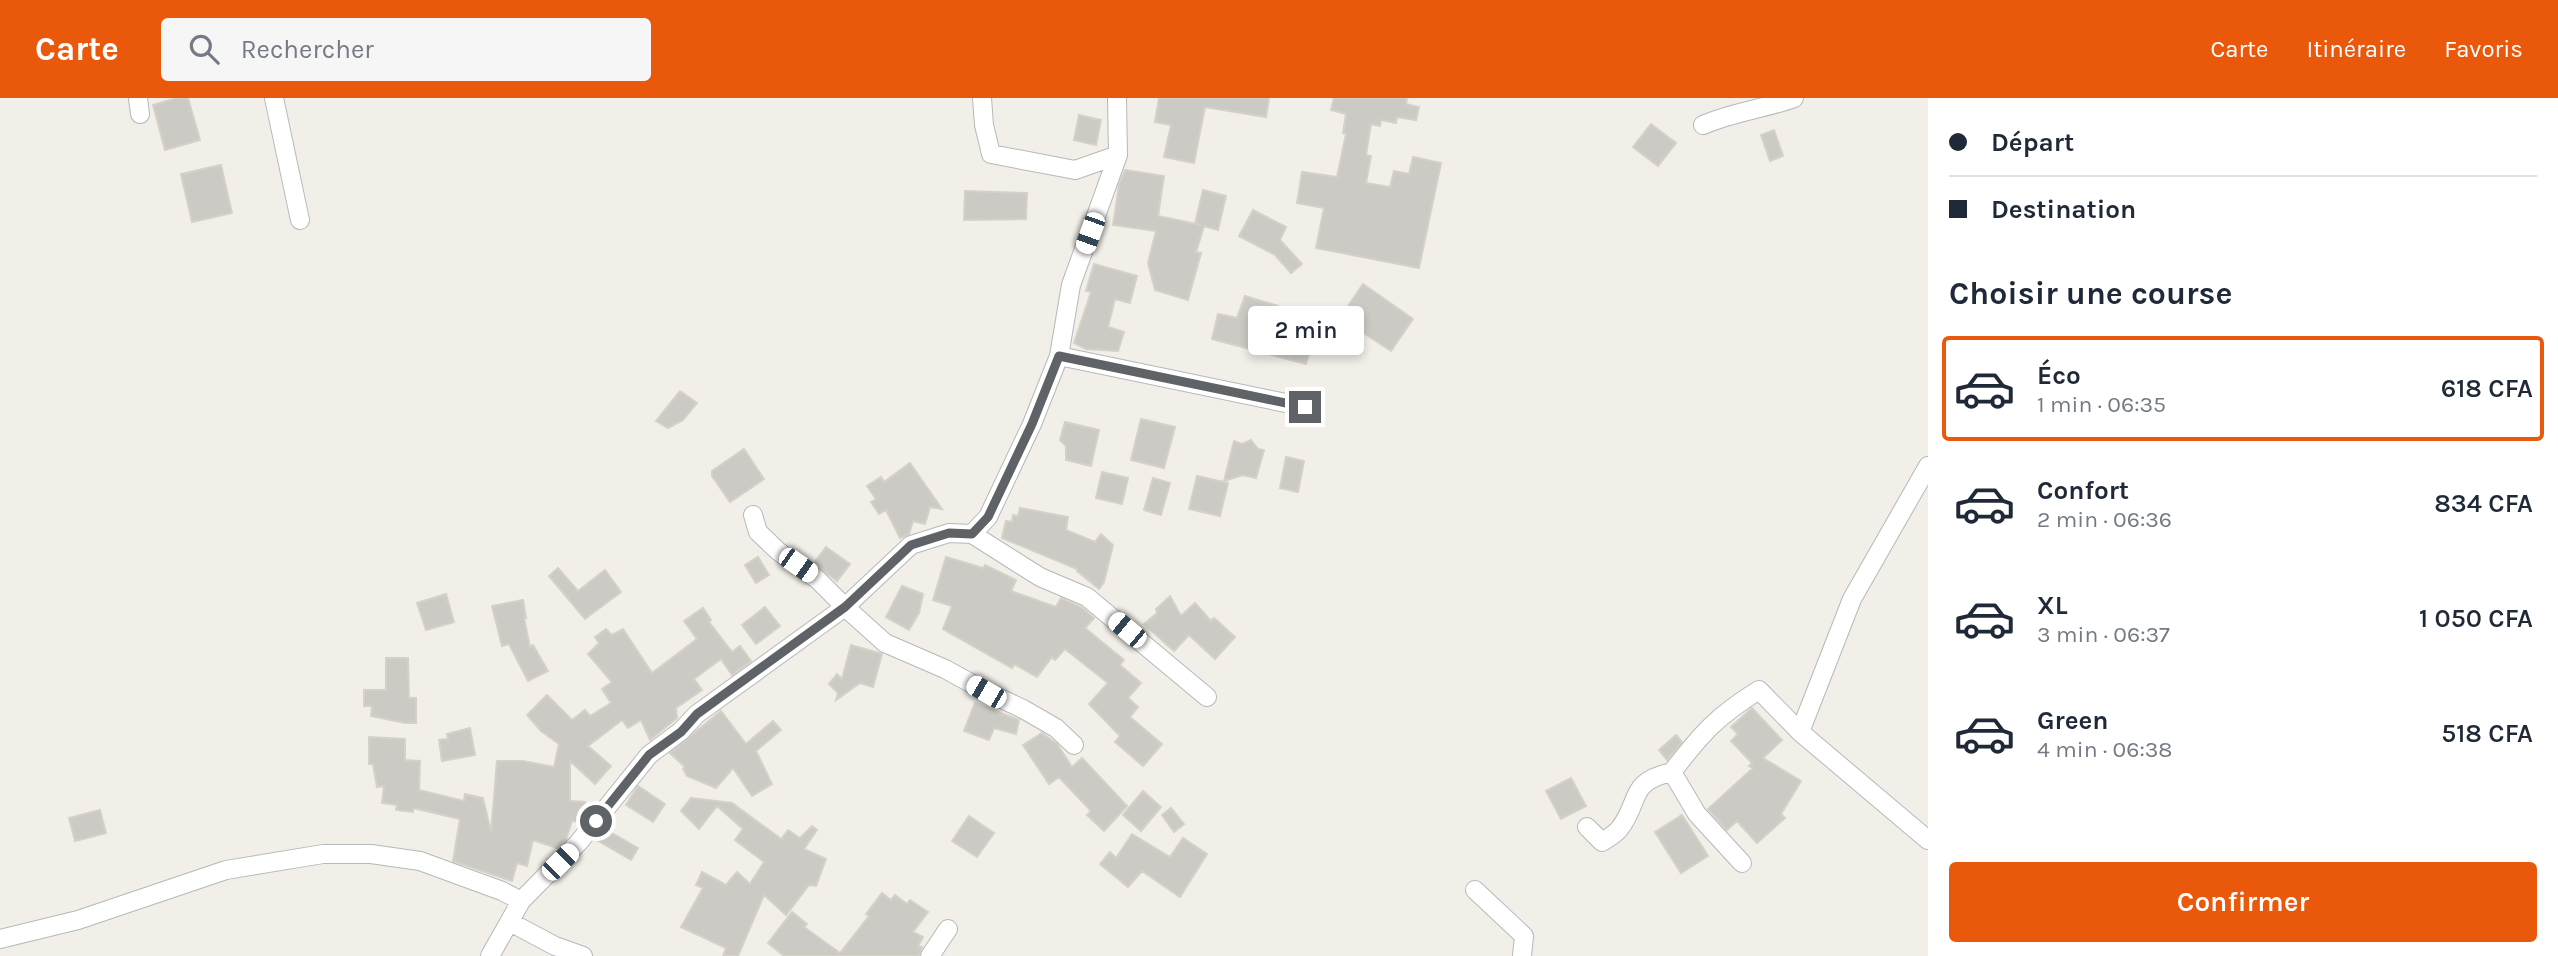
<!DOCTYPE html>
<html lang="fr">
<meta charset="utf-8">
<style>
:root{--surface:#fff;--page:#f6f6f7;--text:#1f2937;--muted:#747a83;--line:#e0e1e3;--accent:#ea580c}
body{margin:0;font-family:Karla,sans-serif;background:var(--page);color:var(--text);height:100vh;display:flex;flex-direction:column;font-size:26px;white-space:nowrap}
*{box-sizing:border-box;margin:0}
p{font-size:23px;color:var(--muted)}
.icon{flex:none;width:38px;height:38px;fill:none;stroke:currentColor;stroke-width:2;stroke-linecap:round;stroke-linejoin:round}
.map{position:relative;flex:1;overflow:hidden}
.panel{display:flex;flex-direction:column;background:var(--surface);width:630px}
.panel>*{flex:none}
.top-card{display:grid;align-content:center;height:154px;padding:0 21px;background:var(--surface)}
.end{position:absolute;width:32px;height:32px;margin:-16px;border:9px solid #5f6368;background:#fff;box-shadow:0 0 0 4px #fff}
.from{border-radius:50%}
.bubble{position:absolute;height:49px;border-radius:7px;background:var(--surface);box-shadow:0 4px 10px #0003;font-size:23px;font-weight:600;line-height:49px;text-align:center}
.car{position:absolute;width:21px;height:42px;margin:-21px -10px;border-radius:9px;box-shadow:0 0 5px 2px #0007;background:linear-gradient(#fff 24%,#345 0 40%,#fff 0 76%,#345 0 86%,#fff 0)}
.top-card b{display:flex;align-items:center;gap:24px;height:66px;font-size:26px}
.top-card b+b{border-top:2px solid var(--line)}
.top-card i{width:18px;height:18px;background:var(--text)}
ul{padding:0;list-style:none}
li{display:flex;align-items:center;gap:21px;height:105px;margin:0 14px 10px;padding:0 7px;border:4px solid transparent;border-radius:7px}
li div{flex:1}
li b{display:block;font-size:26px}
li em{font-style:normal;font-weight:600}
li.selected{border-color:var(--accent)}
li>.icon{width:63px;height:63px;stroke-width:1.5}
h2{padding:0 21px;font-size:32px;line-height:84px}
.action{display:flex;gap:14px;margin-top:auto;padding:14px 21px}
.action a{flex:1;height:80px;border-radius:7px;background:var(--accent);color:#fff;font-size:28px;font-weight:600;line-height:80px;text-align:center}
header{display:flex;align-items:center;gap:42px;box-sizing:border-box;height:98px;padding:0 35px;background:var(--accent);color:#fff}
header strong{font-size:33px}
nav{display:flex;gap:38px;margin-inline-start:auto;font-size:24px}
.search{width:490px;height:63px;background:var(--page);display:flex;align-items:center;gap:18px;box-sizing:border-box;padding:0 24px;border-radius:7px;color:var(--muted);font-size:26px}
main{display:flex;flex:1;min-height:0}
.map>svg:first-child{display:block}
.building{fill:#cccac5;stroke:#d6d1c6;stroke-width:2}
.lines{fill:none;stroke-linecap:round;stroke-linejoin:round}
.minor-casing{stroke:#b5b8bc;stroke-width:20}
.minor{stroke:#fff;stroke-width:18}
.route{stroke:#5f6368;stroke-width:9}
</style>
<header>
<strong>Carte</strong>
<div class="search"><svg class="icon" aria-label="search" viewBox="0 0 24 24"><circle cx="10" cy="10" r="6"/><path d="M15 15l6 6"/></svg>Rechercher</div>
<nav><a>Carte</a><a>Itinéraire</a><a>Favoris</a></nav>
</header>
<main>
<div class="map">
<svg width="1928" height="858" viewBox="0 0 1928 858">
<rect width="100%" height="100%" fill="#f1efe8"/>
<path class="building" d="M 177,0 L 188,0 L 200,42 L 165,52 L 153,7 Z
M 1159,0 L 1269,0 L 1266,19 L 1205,9 L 1194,65 L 1164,59 L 1171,27 L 1155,24 Z
M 1334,0 L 1407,0 L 1406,6 L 1419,9 L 1416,22 L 1397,19 L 1396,25 L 1381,22 L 1380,28 L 1371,26 L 1366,57 L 1371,58 L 1366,85 L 1390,89 L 1394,73 L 1409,76 L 1413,59 L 1441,65 L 1419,170 L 1316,150 L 1324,110 L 1297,105 L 1302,74 L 1337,79 L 1346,36 L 1343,35 L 1346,16 L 1331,12 Z
M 1079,17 L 1101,22 L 1096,47 L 1074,42 Z
M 1651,26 L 1676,45 L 1658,68 L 1633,49 Z
M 1774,32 L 1783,58 L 1770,63 L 1761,37 Z
M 221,67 L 232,115 L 192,124 L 181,76 Z
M 1125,72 L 1164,78 L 1158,118 L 1201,127 L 1195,126 L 1203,92 L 1226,98 L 1218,132 L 1204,128 L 1196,154 L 1201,155 L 1188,202 L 1155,192 L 1148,165 L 1156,133 L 1113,127 L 1119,87 Z
M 965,93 L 1027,95 L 1026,121 L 964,122 Z
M 1253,112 L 1286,129 L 1280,142 L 1302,166 L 1291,175 L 1275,157 L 1239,138 Z
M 1094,166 L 1137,178 L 1130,205 L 1115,201 L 1108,229 L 1124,234 L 1118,253 L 1086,251 L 1074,245 L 1091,194 L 1086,193 Z
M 1363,186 L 1413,221 L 1391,253 L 1342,221 L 1342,217 Z
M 1245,198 L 1278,208 L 1274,221 L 1316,234 L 1306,266 L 1212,241 L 1218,216 L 1237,220 Z
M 680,293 L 697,305 L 683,322 L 668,330 L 656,323 Z
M 1141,321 L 1175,329 L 1164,370 L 1131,362 Z
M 1065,324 L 1099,332 L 1091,368 L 1066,362 L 1066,348 L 1060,342 Z
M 1251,342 L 1258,351 L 1264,352 L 1256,380 L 1243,377 L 1224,383 L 1234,343 L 1242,346 Z
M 744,351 L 764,381 L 730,404 L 712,378 L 712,373 Z
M 1286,359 L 1304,363 L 1298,394 L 1280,390 Z
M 910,365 L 942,411 L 930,409 L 925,426 L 913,423 L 909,436 L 900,440 L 886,412 L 879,416 L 871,404 L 876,401 L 867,388 L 881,379 L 884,384 Z
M 1102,374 L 1128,380 L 1122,406 L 1096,400 Z
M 1197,378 L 1228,385 L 1220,418 L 1189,411 Z
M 1153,380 L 1170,385 L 1161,417 L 1144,412 Z
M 1020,410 L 1068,419 L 1066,432 L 1095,444 L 1101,436 L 1113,447 L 1104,484 L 1099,491 L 1077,473 L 1077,471 L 1002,440 L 1006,423 L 1012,424 L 1013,417 L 1018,418 Z
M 826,449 L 850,466 L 837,483 L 814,465 Z
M 758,459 L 769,477 L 756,485 L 745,467 Z
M 946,459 L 983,470 L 985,467 L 1016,482 L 1011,493 L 1056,509 L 1061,500 L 1081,509 L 1094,520 L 1085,530 L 1124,562 L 1120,567 L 1141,585 L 1128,600 L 1138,609 L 1130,619 L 1162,646 L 1143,668 L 1115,644 L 1120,638 L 1089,606 L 1108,585 L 1065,551 L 1055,562 L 1052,559 L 1037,579 L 1014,566 L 1012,570 L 943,531 L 952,508 L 933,502 Z
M 558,470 L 578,493 L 605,472 L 621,494 L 585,521 L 549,478 Z
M 902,488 L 923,496 L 919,515 L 909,532 L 886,519 Z
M 446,496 L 454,524 L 426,532 L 417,505 Z
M 1170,498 L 1181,518 L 1195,505 L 1211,523 L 1214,520 L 1235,539 L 1215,561 L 1189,537 L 1174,553 L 1144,526 L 1157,515 L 1156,511 Z
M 523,502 L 526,520 L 524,520 L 530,549 L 533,547 L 548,573 L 528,583 L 509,546 L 502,548 L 492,508 Z
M 765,509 L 780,528 L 756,546 L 742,527 Z
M 703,510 L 711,522 L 709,524 L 732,554 L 740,548 L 751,563 L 732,577 L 721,561 L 694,581 L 702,592 L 676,610 L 677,620 L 650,642 L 641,622 L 628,630 L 622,622 L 588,648 L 611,668 L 595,686 L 570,663 L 570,703 L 585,704 L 584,719 L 580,724 L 572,723 L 566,741 L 557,750 L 533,742 L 527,768 L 517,765 L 512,783 L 453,763 L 460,721 L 413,710 L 413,714 L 396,712 L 397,707 L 382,705 L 384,688 L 377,689 L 373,666 L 369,666 L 369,639 L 405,641 L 405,662 L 420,663 L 419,692 L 464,703 L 465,696 L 483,700 L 491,734 L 497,663 L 523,663 L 554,669 L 559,646 L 541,633 L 527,617 L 547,597 L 572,622 L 585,612 L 590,618 L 611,605 L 602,591 L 612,584 L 588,556 L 599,545 L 595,539 L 606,531 L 612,537 L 623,531 L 652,575 L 697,541 L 684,523 Z
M 851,547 L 882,556 L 873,589 L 860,585 L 836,602 L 838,595 L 829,586 L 837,576 L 842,581 Z
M 386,560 L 408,560 L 409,600 L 416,600 L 416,625 L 405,625 L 371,618 L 372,608 L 364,608 L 364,592 L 386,592 Z
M 975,605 L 1019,622 L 1016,636 L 994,630 L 989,642 L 964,633 Z
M 1752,610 L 1782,642 L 1763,660 L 1801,683 L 1781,716 L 1785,720 L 1757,745 L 1737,723 L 1727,732 L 1708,711 L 1753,670 L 1749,668 L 1752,665 L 1731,643 L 1738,636 L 1731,629 Z
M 721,613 L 746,646 L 773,623 L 781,632 L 756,653 L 772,686 L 752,698 L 733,670 L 716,690 L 687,678 L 683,671 L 685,669 L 670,655 Z
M 470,630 L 475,657 L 442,663 L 439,642 L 448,641 L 447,636 Z
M 1042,635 L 1057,646 L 1072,669 L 1082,660 L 1127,708 L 1104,733 L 1087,717 L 1091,713 L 1059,679 L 1049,686 L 1023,647 Z
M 1676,637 L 1682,644 L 1667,662 L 1659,652 Z
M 1571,680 L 1586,708 L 1561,721 L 1546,693 Z
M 638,688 L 665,706 L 653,724 L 626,707 Z
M 1143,693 L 1161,709 L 1141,733 L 1123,717 Z
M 691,700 L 732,705 L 784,743 L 782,740 L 788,732 L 800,740 L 812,728 L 817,732 L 804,751 L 826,761 L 816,788 L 809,787 L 786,817 L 764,797 L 738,858 L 723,858 L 726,850 L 681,829 L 703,790 L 696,787 L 702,774 L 726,787 L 737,774 L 750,786 L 764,764 L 735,742 L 743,731 L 717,708 L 699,731 L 681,713 Z
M 1171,710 L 1184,726 L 1174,734 L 1162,717 Z
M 100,712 L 106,735 L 75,743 L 69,720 Z
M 1682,717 L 1708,758 L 1681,775 L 1655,734 Z
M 969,718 L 994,735 L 977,759 L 952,743 Z
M 605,731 L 638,750 L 631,762 L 598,743 Z
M 1132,736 L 1170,759 L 1183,740 L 1207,756 L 1180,799 L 1142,773 L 1128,789 L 1100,766 L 1110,754 L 1116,760 Z
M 882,795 L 891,802 L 895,797 L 907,806 L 910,802 L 928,814 L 913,834 L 923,839 L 918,848 L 922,849 L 919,858 L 784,858 L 768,845 L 792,814 L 807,826 L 804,829 L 840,855 L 869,818 L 866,816 Z"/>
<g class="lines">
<defs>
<path id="minor" d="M 138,0 L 140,16
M 274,0 L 300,122
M 982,0 L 984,27 L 991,56 L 1075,72 L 1118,57
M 1703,27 C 1732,14 1764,11 1794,0
M 1059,258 L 1071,187 L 1118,57 L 1117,0
M 1928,368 L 1852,501 L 1800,634 L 1928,742
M 753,417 L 758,434 L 778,453 L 818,482 L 845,509 L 885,545 L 945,571 L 987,594 L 1023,611 L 1056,630 L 1074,647
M 972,436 L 1040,479 L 1087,499 L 1207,599
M 1587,729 L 1602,744 C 1608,740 1616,736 1620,730 C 1641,703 1627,684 1672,674
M 1742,765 L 1697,716 L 1672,674 C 1702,635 1717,618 1759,592 L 1800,634
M 1475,792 L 1524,838 L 1522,858
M 510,824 L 555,848 L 583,858
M 0,841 L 78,822 L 226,772 L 323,756 L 371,756 L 420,763 L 502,793 L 521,803
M 490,858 L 521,803 L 579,744 L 649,657 L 681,633 L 697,616 L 845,509 L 911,447 L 949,435 L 972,436 L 988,419 L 1032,326 L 1059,258 L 1305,309
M 930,858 L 948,831"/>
</defs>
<use href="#minor" class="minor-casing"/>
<use href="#minor" class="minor"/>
</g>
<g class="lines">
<path class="route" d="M 596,723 L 649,657 L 681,634 L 697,616 L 845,509 L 911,447 L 949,435 L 972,436 L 988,419 L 1032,326 L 1059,258 L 1305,309"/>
</g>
</svg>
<i class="end from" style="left:596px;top:723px"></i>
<i class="end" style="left:1305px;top:309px"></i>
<div class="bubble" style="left:1248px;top:208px;width:116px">2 min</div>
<i class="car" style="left:1090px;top:135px;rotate:200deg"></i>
<i class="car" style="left:798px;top:467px;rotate:125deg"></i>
<i class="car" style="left:1127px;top:532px;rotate:310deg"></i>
<i class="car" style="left:986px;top:594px;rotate:300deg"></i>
<i class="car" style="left:560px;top:764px;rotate:45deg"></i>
</div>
<section class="panel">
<div class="top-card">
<b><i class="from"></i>Départ</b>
<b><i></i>Destination</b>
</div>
<h2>Choisir une course</h2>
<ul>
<li class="selected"><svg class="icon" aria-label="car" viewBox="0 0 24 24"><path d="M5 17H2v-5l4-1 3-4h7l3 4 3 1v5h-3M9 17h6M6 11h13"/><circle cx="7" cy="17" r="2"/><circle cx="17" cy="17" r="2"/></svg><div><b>Éco</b><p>1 min · 06:35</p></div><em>618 CFA</em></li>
<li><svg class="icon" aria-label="car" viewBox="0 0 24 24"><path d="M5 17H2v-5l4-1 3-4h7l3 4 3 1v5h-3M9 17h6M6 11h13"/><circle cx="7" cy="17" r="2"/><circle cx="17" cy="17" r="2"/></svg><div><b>Confort</b><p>2 min · 06:36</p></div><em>834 CFA</em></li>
<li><svg class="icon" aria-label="car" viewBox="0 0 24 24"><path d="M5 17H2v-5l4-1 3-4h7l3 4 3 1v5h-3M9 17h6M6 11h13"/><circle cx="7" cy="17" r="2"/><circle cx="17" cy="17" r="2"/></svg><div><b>XL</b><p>3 min · 06:37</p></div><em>1 050 CFA</em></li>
<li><svg class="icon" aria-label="car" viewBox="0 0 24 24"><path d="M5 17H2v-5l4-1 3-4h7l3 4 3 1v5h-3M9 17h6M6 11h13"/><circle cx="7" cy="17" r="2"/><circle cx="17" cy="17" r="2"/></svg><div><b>Green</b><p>4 min · 06:38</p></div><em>518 CFA</em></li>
</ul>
<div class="action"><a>Confirmer</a></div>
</section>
</main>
